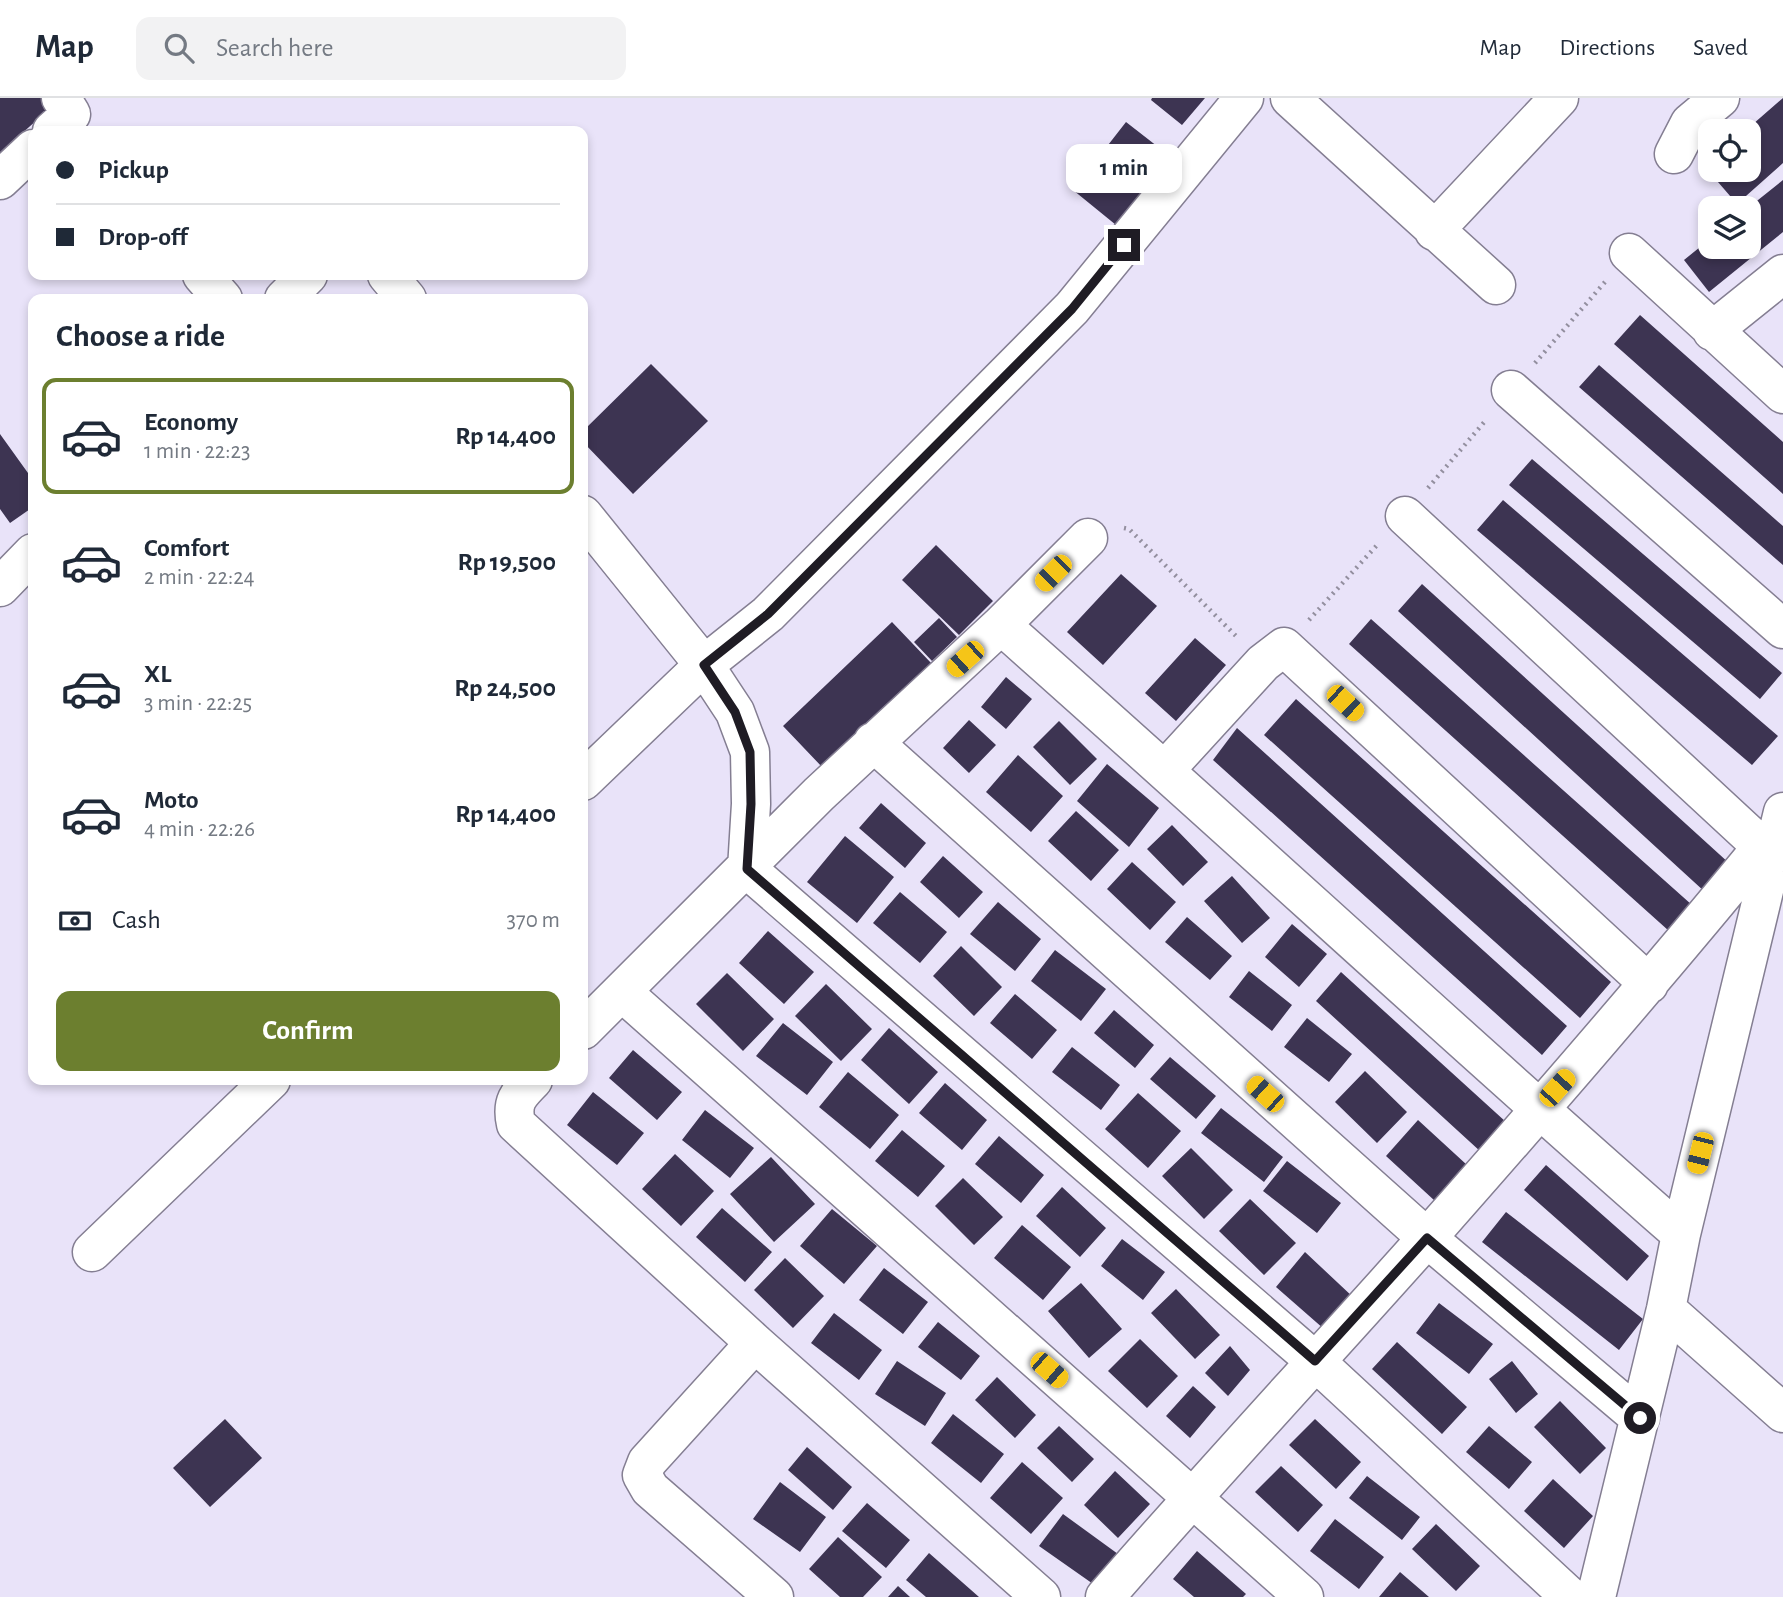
<!DOCTYPE html>
<meta charset="utf-8">
<style>
:root{--surface:#fff;--page:#f2f2f3;--text:#1f2937;--muted:#747a83;--line:#e0e1e3;--accent:#6c7f2f}
body{margin:0;font-family:"Alegreya Sans",sans-serif;background:var(--page);color:var(--text);height:100vh;display:flex;flex-direction:column;font-size:26px;white-space:nowrap}
*{box-sizing:border-box;margin:0}
p{font-size:23px;color:var(--muted)}
.icon{flex:none;width:38px;height:38px;fill:none;stroke:currentColor;stroke-width:2;stroke-linecap:round;stroke-linejoin:round}
.map{position:relative;flex:1;overflow:hidden}
.sheet{position:absolute;left:28px;top:196px;width:560px;height:791px;display:flex;flex-direction:column;background:var(--surface);border-radius:14px;box-shadow:0 4px 10px #0003}
.sheet>*{flex:none}
.hud{position:absolute;left:28px;top:28px;width:560px;height:154px;border-radius:14px;box-shadow:0 4px 10px #0003;display:grid;align-content:center;height:154px;padding:0 28px;background:var(--surface)}
.fabs{position:absolute;left:1698px;top:21px;display:grid;gap:14px}
.fabs a{display:grid;place-items:center;width:63px;height:63px;border-radius:14px;background:var(--surface);box-shadow:0 4px 10px #0003;font-size:35px}
.end{position:absolute;width:32px;height:32px;margin:-16px;border:9px solid #1f1c24;background:#fff;box-shadow:0 0 0 4px #fff}
.from{border-radius:50%}
.bubble{position:absolute;height:49px;border-radius:14px;background:var(--surface);box-shadow:0 4px 10px #0003;font-size:23px;font-weight:600;line-height:49px;text-align:center}
.car{position:absolute;width:21px;height:42px;margin:-21px -10px;border-radius:9px;box-shadow:0 0 5px 2px #0007;background:linear-gradient(#f5c518 24%,#345 0 40%,#f5c518 0 76%,#345 0 86%,#f5c518 0)}
.hud b{display:flex;align-items:center;gap:24px;height:66px;font-size:26px}
.hud b+b{border-top:2px solid var(--line)}
.hud i{width:18px;height:18px;background:var(--text)}
ul{padding:0;list-style:none}
li{display:flex;align-items:center;gap:21px;height:116px;margin:0 14px 10px;padding:0 14px;border:4px solid transparent;border-radius:14px}
li div{flex:1}
li b{display:block;font-size:26px}
li em{font-style:normal;font-weight:600}
li.current{border-color:var(--accent)}
li>.icon{width:63px;height:63px;stroke-width:1.5}
h2{padding:0 28px;font-size:32px;line-height:84px}
.pay{display:flex;align-items:center;gap:18px;height:77px;padding:0 28px;font-size:26px}
.pay p{margin-inline-start:auto}
.primary-button{display:flex;gap:14px;margin-top:auto;padding:14px 28px}
.primary-button a{flex:1;height:80px;border-radius:14px;background:var(--accent);color:#fff;font-size:28px;font-weight:600;line-height:80px;text-align:center}
header{display:flex;align-items:center;gap:42px;box-sizing:border-box;height:98px;padding:0 35px;background:var(--surface);border-bottom:2px solid var(--line)}
header strong{font-size:33px}
nav{display:flex;gap:38px;margin-inline-start:auto;font-size:24px}
.search{width:490px;height:63px;background:var(--page);display:flex;align-items:center;gap:18px;box-sizing:border-box;padding:0 24px;border-radius:14px;color:var(--muted);font-size:26px}
.map>svg:first-child{display:block}
.building{fill:#3d3452}
.lines{fill:none;stroke-linecap:round;stroke-linejoin:round}
.minor-casing{stroke:#847e92;stroke-width:41}
.path{stroke:#938f9f;stroke-width:4.5;stroke-dasharray:2 5;stroke-linecap:butt}
.minor{stroke:#fff;stroke-width:38}
.route{stroke:#1f1c24;stroke-width:9}
</style>
<header>
<strong>Map</strong>
<div class="search"><svg class="icon" aria-label="search" viewBox="0 0 24 24"><circle cx="10" cy="10" r="6"/><path d="M15 15l6 6"/></svg>Search here</div>
<nav><a>Map</a><a>Directions</a><a>Saved</a></nav>
</header>
<div class="map">
<svg width="1783" height="1499" viewBox="0 0 1783 1499">
<rect width="100%" height="100%" fill="#e9e3f9"/>
<path class="building" d="M 0,0 L 53,0 L 57,4 L 0,55 Z
M 1152,0 L 1205,0 L 1182,27 L 1151,2 Z
M 1783,0 L 1783,65 L 1737,106 L 1705,69 L 1710,65 L 1710,72 L 1748,72 L 1748,33 L 1745,33 Z
M 1126,24 L 1171,59 L 1116,127 L 1073,92 Z
M 1783,82 L 1783,134 L 1709,194 L 1684,162 L 1710,141 L 1710,149 L 1748,149 L 1748,110 Z
M 1640,217 L 1783,344 L 1783,396 L 1614,246 Z
M 651,266 L 708,323 L 633,396 L 583,344 L 583,333 Z
M 1599,267 L 1783,428 L 1783,467 L 1579,289 Z
M 0,336 L 33,382 L 33,409 L 10,425 L 0,411 Z
M 1532,361 L 1782,575 L 1760,601 L 1509,387 Z
M 1503,402 L 1778,638 L 1752,667 L 1477,432 Z
M 936,447 L 993,503 L 959,537 L 902,482 Z
M 1121,476 L 1157,508 L 1103,567 L 1067,534 Z
M 1422,486 L 1730,766 L 1705,794 L 1398,513 Z
M 939,520 L 957,539 L 932,563 L 914,544 Z
M 1371,521 L 1692,807 L 1669,833 L 1349,546 Z
M 892,524 L 932,566 L 823,670 L 783,628 Z
M 1195,540 L 1226,567 L 1176,623 L 1145,595 Z
M 1006,579 L 1032,601 L 1006,631 L 981,609 Z
M 1296,601 L 1611,884 L 1580,920 L 1264,637 Z
M 969,622 L 996,647 L 969,675 L 943,650 Z
M 1059,623 L 1097,661 L 1070,687 L 1033,649 Z
M 1237,630 L 1567,928 L 1542,957 L 1213,662 Z
M 1018,657 L 1063,698 L 1031,734 L 986,694 Z
M 1107,666 L 1159,710 L 1129,749 L 1077,703 Z
M 881,705 L 926,745 L 905,770 L 859,730 Z
M 1076,713 L 1119,752 L 1091,783 L 1048,743 Z
M 1172,727 L 1208,764 L 1183,788 L 1147,751 Z
M 845,738 L 894,779 L 857,825 L 807,784 Z
M 943,758 L 983,794 L 959,820 L 920,784 Z
M 1132,764 L 1176,804 L 1150,832 L 1107,791 Z
M 1232,778 L 1270,820 L 1242,845 L 1204,803 Z
M 900,794 L 947,834 L 920,865 L 873,825 Z
M 998,804 L 1041,841 L 1015,873 L 970,836 Z
M 1187,819 L 1232,858 L 1210,882 L 1165,844 Z
M 1292,826 L 1327,856 L 1299,889 L 1265,859 Z
M 768,833 L 814,874 L 784,906 L 739,865 Z
M 961,848 L 1002,889 L 974,918 L 933,878 Z
M 1055,852 L 1106,891 L 1081,923 L 1031,883 Z
M 1249,873 L 1292,907 L 1272,933 L 1229,899 Z
M 1341,874 L 1506,1024 L 1481,1054 L 1316,903 Z
M 727,875 L 774,921 L 743,953 L 696,906 Z
M 826,886 L 872,931 L 841,963 L 795,918 Z
M 1015,896 L 1057,932 L 1032,961 L 990,925 Z
M 1114,912 L 1154,947 L 1135,970 L 1094,935 Z
M 1307,920 L 1352,956 L 1329,984 L 1284,949 Z
M 783,925 L 833,964 L 807,997 L 756,958 Z
M 889,930 L 938,974 L 909,1006 L 861,962 Z
M 1072,949 L 1120,987 L 1101,1012 L 1052,974 Z
M 633,952 L 682,994 L 657,1022 L 609,980 Z
M 1170,959 L 1216,998 L 1196,1021 L 1150,981 Z
M 1365,973 L 1407,1014 L 1377,1045 L 1335,1004 Z
M 848,974 L 899,1017 L 870,1051 L 819,1009 Z
M 945,985 L 987,1022 L 962,1052 L 919,1015 Z
M 593,994 L 644,1035 L 617,1067 L 567,1027 Z
M 1138,995 L 1181,1033 L 1148,1070 L 1105,1031 Z
M 1221,1010 L 1283,1059 L 1264,1084 L 1201,1035 Z
M 705,1012 L 754,1050 L 730,1080 L 682,1042 Z
M 1418,1022 L 1467,1067 L 1435,1103 L 1386,1058 Z
M 902,1032 L 945,1068 L 918,1099 L 875,1063 Z
M 999,1038 L 1044,1077 L 1021,1105 L 975,1066 Z
M 1191,1050 L 1233,1092 L 1204,1121 L 1162,1078 Z
M 675,1056 L 714,1093 L 681,1128 L 642,1091 Z
M 771,1059 L 815,1106 L 774,1144 L 730,1096 Z
M 1287,1063 L 1341,1105 L 1317,1135 L 1263,1093 Z
M 1546,1067 L 1649,1158 L 1627,1183 L 1524,1092 Z
M 963,1080 L 1003,1119 L 974,1147 L 935,1108 Z
M 1062,1089 L 1106,1130 L 1080,1159 L 1036,1118 Z
M 1250,1101 L 1296,1145 L 1264,1177 L 1219,1133 Z
M 722,1110 L 772,1154 L 745,1184 L 696,1139 Z
M 832,1111 L 877,1148 L 844,1186 L 800,1148 Z
M 1506,1114 L 1643,1221 L 1619,1252 L 1482,1144 Z
M 1022,1127 L 1071,1169 L 1043,1202 L 994,1160 Z
M 1122,1141 L 1165,1174 L 1143,1202 L 1101,1168 Z
M 1305,1154 L 1354,1200 L 1324,1231 L 1276,1189 Z
M 785,1160 L 824,1198 L 793,1230 L 754,1192 Z
M 884,1170 L 928,1204 L 903,1236 L 859,1202 Z
M 1081,1185 L 1122,1231 L 1089,1260 L 1048,1213 Z
M 1176,1191 L 1220,1237 L 1195,1261 L 1151,1215 Z
M 1439,1205 L 1493,1246 L 1469,1276 L 1416,1235 Z
M 834,1215 L 882,1252 L 859,1282 L 811,1245 Z
M 938,1224 L 980,1258 L 961,1282 L 918,1249 Z
M 1140,1241 L 1178,1278 L 1147,1310 L 1108,1273 Z
M 1397,1244 L 1467,1309 L 1442,1336 L 1372,1271 Z
M 1230,1248 L 1250,1272 L 1228,1298 L 1205,1275 Z
M 897,1263 L 946,1295 L 925,1328 L 875,1296 Z
M 1512,1263 L 1538,1296 L 1516,1315 L 1489,1281 Z
M 997,1279 L 1036,1317 L 1015,1340 L 975,1302 Z
M 1193,1288 L 1216,1309 L 1190,1340 L 1166,1318 Z
M 1560,1303 L 1606,1350 L 1580,1376 L 1534,1329 Z
M 953,1316 L 1004,1356 L 981,1385 L 931,1345 Z
M 225,1321 L 262,1360 L 210,1409 L 173,1370 Z
M 1315,1321 L 1361,1364 L 1336,1391 L 1289,1347 Z
M 1059,1328 L 1094,1361 L 1072,1384 L 1037,1350 Z
M 1489,1328 L 1532,1364 L 1509,1391 L 1466,1354 Z
M 807,1349 L 852,1389 L 833,1412 L 788,1372 Z
M 1022,1364 L 1063,1400 L 1031,1436 L 990,1400 Z
M 1281,1368 L 1323,1407 L 1298,1434 L 1255,1394 Z
M 1115,1373 L 1150,1406 L 1118,1440 L 1084,1407 Z
M 1367,1378 L 1420,1419 L 1402,1442 L 1349,1400 Z
M 1553,1381 L 1593,1418 L 1564,1450 L 1524,1413 Z
M 780,1384 L 826,1419 L 800,1454 L 753,1421 Z
M 867,1405 L 910,1442 L 886,1470 L 842,1433 Z
M 1063,1416 L 1118,1456 L 1096,1488 L 1039,1448 Z
M 1335,1421 L 1384,1459 L 1359,1491 L 1310,1453 Z
M 1436,1426 L 1480,1468 L 1456,1493 L 1412,1451 Z
M 838,1439 L 882,1479 L 863,1499 L 840,1499 L 809,1471 Z
M 1197,1453 L 1246,1496 L 1243,1499 L 1194,1499 L 1173,1481 Z
M 929,1455 L 979,1499 L 926,1499 L 906,1482 Z
M 1400,1474 L 1429,1499 L 1379,1499 Z
M 898,1488 L 910,1499 L 888,1499 Z"/>
<g class="lines">
<defs>
<path id="minor" d="M 1290,0 L 1496,187
M 52,33 L 71,16 L 61,0
M 1674,56 L 1690,25 L 1720,0
M 0,82 L 33,51
M 1434,133 L 1559,0
M 1629,155 L 1783,296
M 202,177 L 223,201
M 387,177 L 407,201
M 284,201 L 308,177
M 1712,233 L 1783,176
M 1511,292 L 1783,531
M 583,417 L 704,567 L 735,614 L 750,654 L 751,706 L 747,771 L 1315,1263 L 1570,1499
M 1405,418 L 1772,758
M 0,489 L 33,455
M 1001,527 C 1230,729 1452,936 1681,1136
M 873,644 L 1427,1140 L 1640,1320
M 1165,672 L 1263,565 L 1284,549 L 1649,886
M 583,683 L 704,567 L 768,516 L 1072,210 L 1244,0
M 622,894 L 1304,1499
M 583,932 L 819,696 L 1001,527 L 1088,440
M 533,982 C 518,997 511,1004 516,1026 L 755,1245 L 1041,1499
M 92,1154 L 271,982
M 1666,1211 L 1783,1315
M 755,1245 L 647,1364 L 642,1377 L 650,1391 L 774,1499
M 1105,1499 C 1210,1378 1320,1260 1427,1140 C 1541,1011 1653,882 1762,749
M 1596,1499 L 1666,1211 L 1681,1136 L 1783,714"/>
</defs>
<use href="#minor" class="minor-casing"/>
<path class="path" d="M 1535,265 L 1605,184
M 1428,390 L 1486,322
M 1124,430 L 1129,431 L 1238,540
M 1309,522 L 1378,446"/>
<use href="#minor" class="minor"/>
</g>
<g class="lines">
<path class="route" d="M 1124,147 L 1072,211 L 768,516 L 704,567 L 735,614 L 750,654 L 751,706 L 747,771 L 1315,1263 L 1427,1140 L 1640,1320"/>
</g>
</svg>
<div class="fabs">
<a><svg class="icon" aria-label="locate" viewBox="0 0 24 24"><circle cx="12" cy="12" r="6"/><path d="M12 2v4M12 18v4M2 12h4M18 12h4"/></svg></a>
<a><svg class="icon" aria-label="layers" viewBox="0 0 24 24"><path d="M12 4l9 5-9 5-9-5zM3 14l9 5 9-5"/></svg></a>
</div>
<i class="end from" style="left:1640px;top:1320px"></i>
<i class="end" style="left:1124px;top:147px"></i>
<div class="bubble" style="left:1066px;top:46px;width:116px">1 min</div>
<i class="car" style="left:1053px;top:475px;rotate:225deg"></i>
<i class="car" style="left:965px;top:561px;rotate:228deg"></i>
<i class="car" style="left:1345px;top:605px;rotate:133deg"></i>
<i class="car" style="left:1557px;top:990px;rotate:42deg"></i>
<i class="car" style="left:1265px;top:996px;rotate:312deg"></i>
<i class="car" style="left:1700px;top:1055px;rotate:194deg"></i>
<i class="car" style="left:1049px;top:1272px;rotate:131deg"></i>
<div class="hud">
<b><i class="from"></i>Pickup</b>
<b><i></i>Drop-off</b>
</div>
<section class="sheet">
<h2>Choose a ride</h2>
<ul>
<li class="current"><svg class="icon" aria-label="car" viewBox="0 0 24 24"><path d="M5 17H2v-5l4-1 3-4h7l3 4 3 1v5h-3M9 17h6M6 11h13"/><circle cx="7" cy="17" r="2"/><circle cx="17" cy="17" r="2"/></svg><div><b>Economy</b><p>1 min · 22:23</p></div><em>Rp 14,400</em></li>
<li><svg class="icon" aria-label="car" viewBox="0 0 24 24"><path d="M5 17H2v-5l4-1 3-4h7l3 4 3 1v5h-3M9 17h6M6 11h13"/><circle cx="7" cy="17" r="2"/><circle cx="17" cy="17" r="2"/></svg><div><b>Comfort</b><p>2 min · 22:24</p></div><em>Rp 19,500</em></li>
<li><svg class="icon" aria-label="car" viewBox="0 0 24 24"><path d="M5 17H2v-5l4-1 3-4h7l3 4 3 1v5h-3M9 17h6M6 11h13"/><circle cx="7" cy="17" r="2"/><circle cx="17" cy="17" r="2"/></svg><div><b>XL</b><p>3 min · 22:25</p></div><em>Rp 24,500</em></li>
<li><svg class="icon" aria-label="car" viewBox="0 0 24 24"><path d="M5 17H2v-5l4-1 3-4h7l3 4 3 1v5h-3M9 17h6M6 11h13"/><circle cx="7" cy="17" r="2"/><circle cx="17" cy="17" r="2"/></svg><div><b>Moto</b><p>4 min · 22:26</p></div><em>Rp 14,400</em></li>
</ul>
<div class="pay"><svg class="icon" aria-label="cash" viewBox="0 0 24 24"><path d="M3 7h18v10H3z"/><circle cx="12" cy="12" r="2"/></svg>Cash<p>370 m</p></div>
<div class="primary-button"><a>Confirm</a></div>
</section>
</div>
